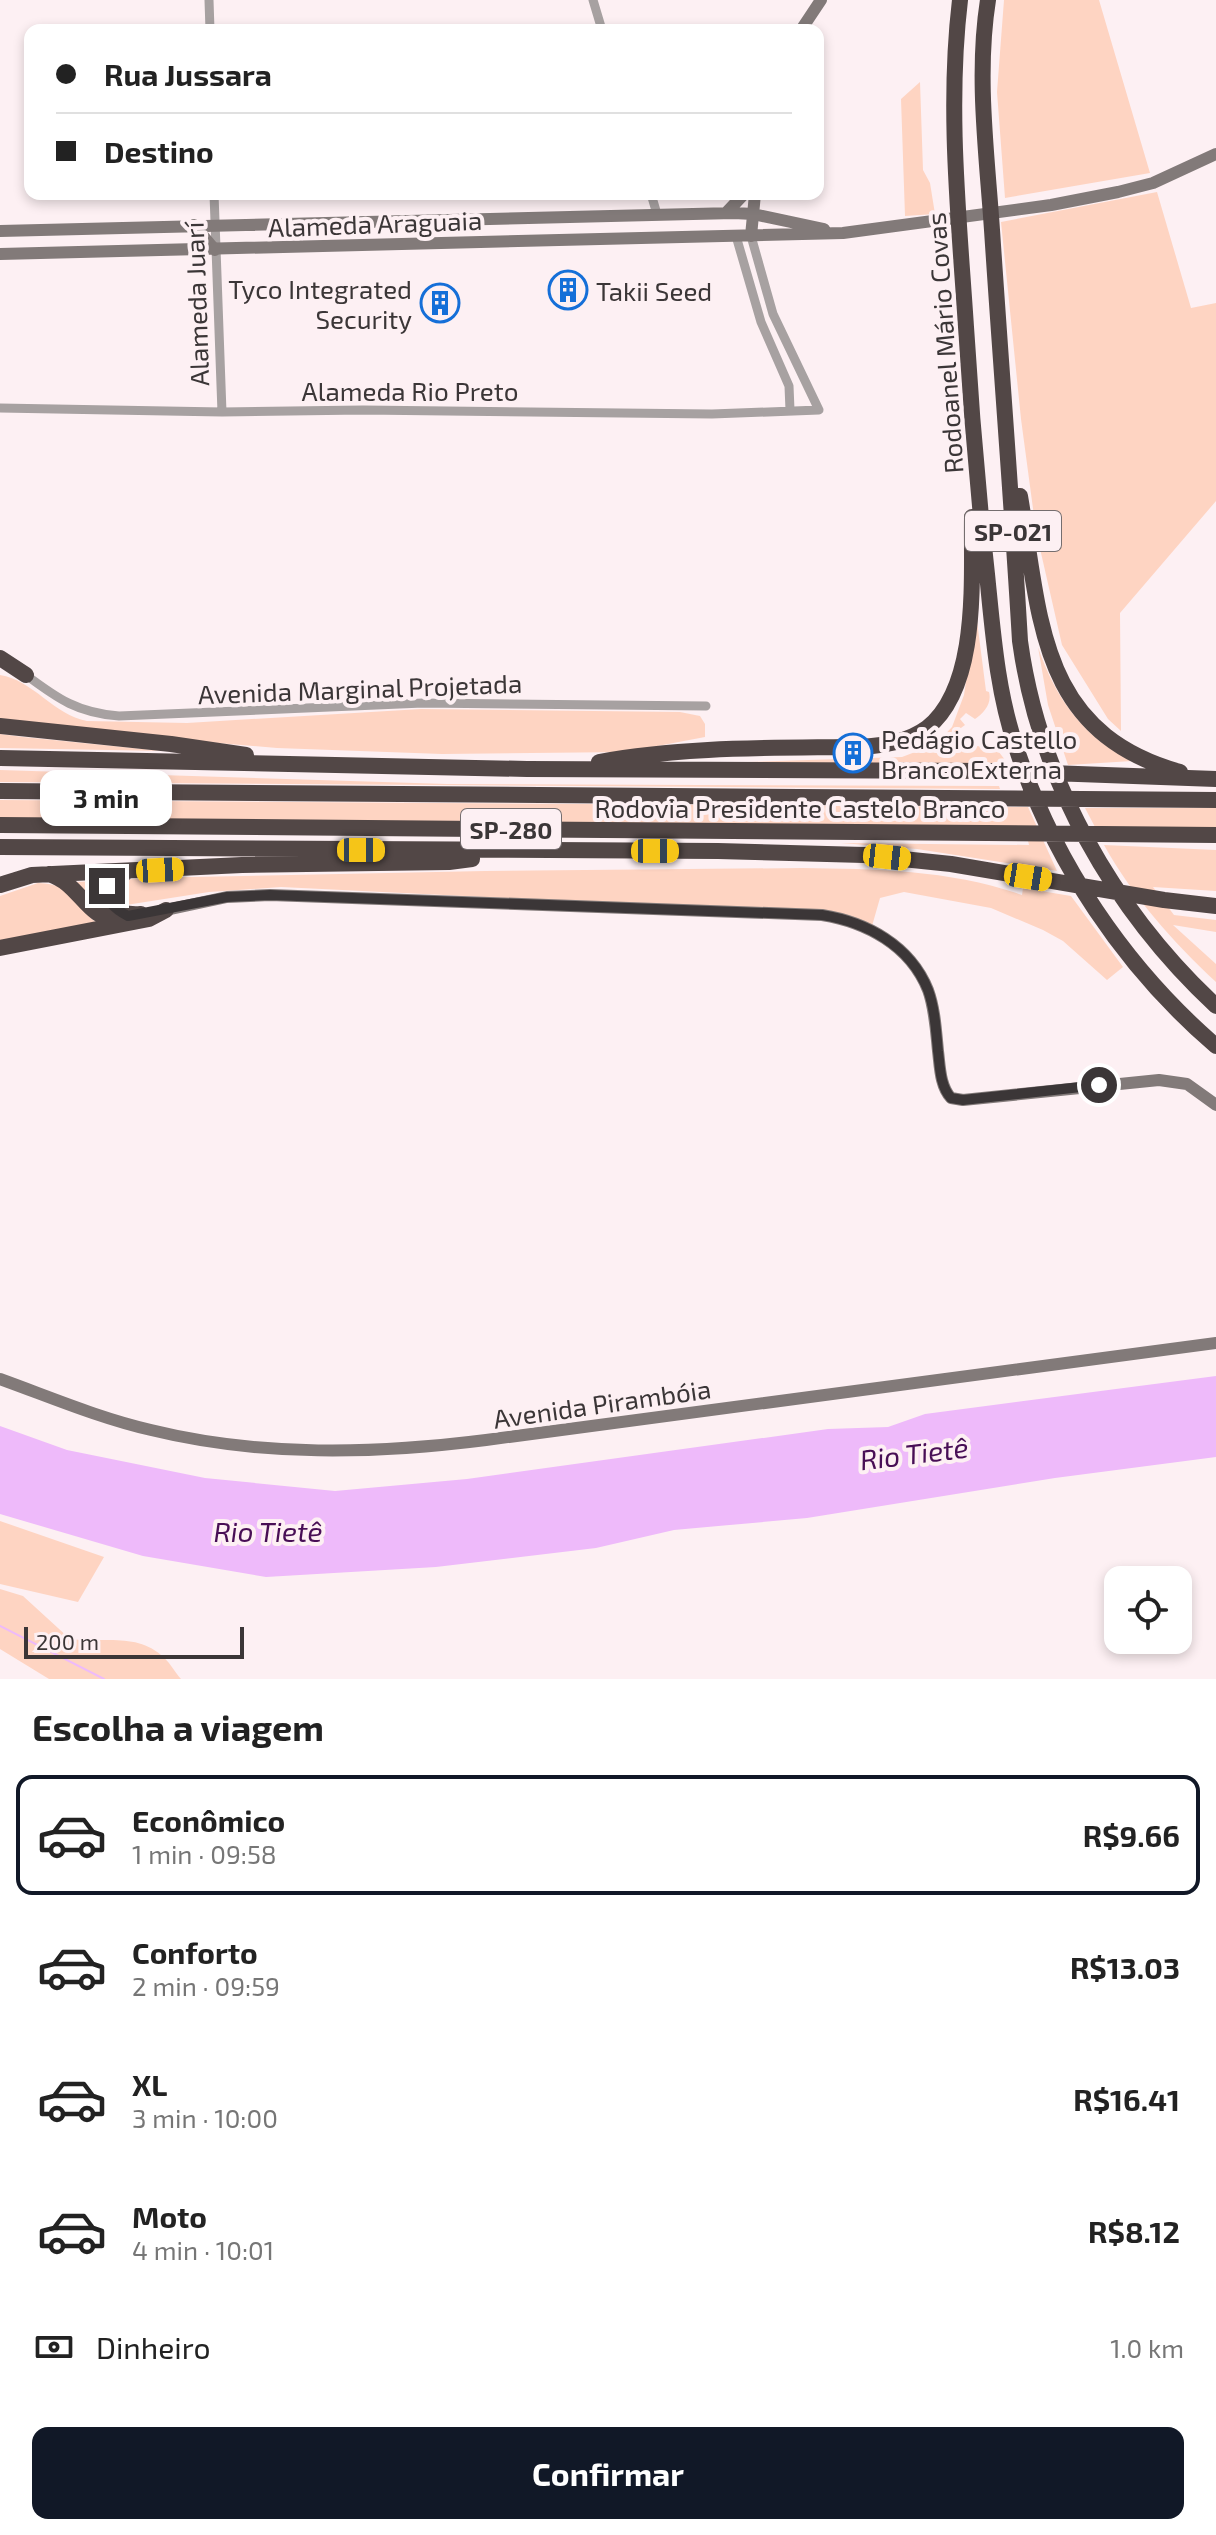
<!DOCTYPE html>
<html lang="pt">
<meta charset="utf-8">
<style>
:root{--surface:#fff;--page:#f2f2f2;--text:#222;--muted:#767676;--line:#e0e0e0;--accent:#111827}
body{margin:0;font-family:"Exo 2",sans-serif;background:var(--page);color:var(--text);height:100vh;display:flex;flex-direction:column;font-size:30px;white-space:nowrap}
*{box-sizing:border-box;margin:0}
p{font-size:26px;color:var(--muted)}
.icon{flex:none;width:44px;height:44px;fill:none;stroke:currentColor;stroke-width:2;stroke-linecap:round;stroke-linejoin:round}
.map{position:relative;height:1679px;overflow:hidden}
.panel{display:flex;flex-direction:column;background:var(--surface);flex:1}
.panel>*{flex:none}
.guide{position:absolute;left:24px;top:24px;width:800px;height:176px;border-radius:16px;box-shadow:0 4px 12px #0003;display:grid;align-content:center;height:176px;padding:0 32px;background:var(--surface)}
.tools{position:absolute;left:1104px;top:1566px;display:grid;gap:16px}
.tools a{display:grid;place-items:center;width:88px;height:88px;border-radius:16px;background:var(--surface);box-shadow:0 4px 12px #0003;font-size:40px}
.scale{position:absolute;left:24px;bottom:20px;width:220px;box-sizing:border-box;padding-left:8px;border:4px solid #3b3637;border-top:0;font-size:22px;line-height:28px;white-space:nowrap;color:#3b3637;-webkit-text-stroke:6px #fdf0f3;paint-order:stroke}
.end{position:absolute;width:36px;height:36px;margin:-18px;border:10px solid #3b3637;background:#fff;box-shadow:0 0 0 4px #fff}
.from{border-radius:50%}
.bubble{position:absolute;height:56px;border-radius:16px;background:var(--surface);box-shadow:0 4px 12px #0003;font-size:26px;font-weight:700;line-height:56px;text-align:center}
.car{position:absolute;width:24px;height:48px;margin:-24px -12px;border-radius:10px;box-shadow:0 0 6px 2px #0007;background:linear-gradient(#f5c518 24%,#345 0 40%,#f5c518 0 76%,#345 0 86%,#f5c518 0)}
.guide b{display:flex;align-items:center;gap:28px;height:76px;font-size:30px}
.guide b+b{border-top:2px solid var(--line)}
.guide i{width:20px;height:20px;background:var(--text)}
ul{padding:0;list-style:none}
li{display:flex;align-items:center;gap:24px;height:120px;margin:0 16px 12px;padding:0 16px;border:4px solid transparent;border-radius:16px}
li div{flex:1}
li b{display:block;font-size:30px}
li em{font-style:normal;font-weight:700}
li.on{border-color:var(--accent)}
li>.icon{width:72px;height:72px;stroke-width:1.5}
h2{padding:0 32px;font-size:36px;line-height:96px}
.pay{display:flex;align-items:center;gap:20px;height:88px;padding:0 32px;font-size:30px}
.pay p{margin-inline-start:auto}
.button{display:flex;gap:16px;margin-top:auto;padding:16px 32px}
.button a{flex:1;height:92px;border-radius:16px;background:var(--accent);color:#fff;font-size:32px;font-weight:700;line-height:92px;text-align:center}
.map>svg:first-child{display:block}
.green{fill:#fed4c2}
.water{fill:#eebafa}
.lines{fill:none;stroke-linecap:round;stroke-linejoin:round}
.stream{stroke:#eebafa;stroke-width:2}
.street{stroke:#a7a1a1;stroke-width:9}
.secondary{stroke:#827a79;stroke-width:12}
.highway{stroke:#524746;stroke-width:16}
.route{stroke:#3b3637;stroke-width:10}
.labels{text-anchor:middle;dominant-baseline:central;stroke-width:8;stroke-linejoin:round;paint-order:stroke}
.shield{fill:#fdf0f3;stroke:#756e6f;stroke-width:2}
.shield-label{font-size:24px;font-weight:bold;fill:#3b3637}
.street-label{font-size:26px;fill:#3b3637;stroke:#fdf0f3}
.poi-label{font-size:26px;fill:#3b3637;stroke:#fdf0f3;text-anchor:start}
.water-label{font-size:28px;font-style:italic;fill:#480e55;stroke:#fdf0f3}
</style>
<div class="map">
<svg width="1216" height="1679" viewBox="0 0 1216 1679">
<rect width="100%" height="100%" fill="#fdf0f3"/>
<path class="green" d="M 1004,0 L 1099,0 L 1150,173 L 1005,198 L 997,92 Z
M 920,82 L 923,170 L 930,183 L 935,214 L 905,216 L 901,99 Z
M 1157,192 L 1191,308 L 1216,303 L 1216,501 L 1120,613 L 1121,731 L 1108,719 L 1062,645 L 1036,531 L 1021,419 L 1001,222 Z
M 976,613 L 986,691 L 989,692 C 992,704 984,713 975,719 L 966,713 L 960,719 L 965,725 L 950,736 L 955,741 L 958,739 L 961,741 L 966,737 L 974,746 L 995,747 L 1009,765 L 717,763 L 902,757 L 936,744 L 952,727 L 964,695 Z
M 1038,647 C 1055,698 1084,738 1132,761 L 1068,765 L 1048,705 Z
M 0,675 C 33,680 54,715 87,721 L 187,723 L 421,709 L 680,712 L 700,716 L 705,724 L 705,737 L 626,752 L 442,754 L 277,748 L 16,726 L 0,719 Z
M 0,734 L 23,737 L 163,751 L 0,748 Z
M 0,770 L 447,784 L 999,786 L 1000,789 L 0,782 Z
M 0,800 L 1028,807 L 1057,871 L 917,849 L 841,843 L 1029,845 L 1025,827 L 0,819 Z
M 1085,808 L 1216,808 L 1216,828 L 1095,827 Z
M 1104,845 L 1216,850 L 1216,891 L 1153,887 L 1174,915 L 1216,920 L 1216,932 L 1173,925 L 1216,964 L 1216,982 C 1173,942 1133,897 1104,845 Z
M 802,868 C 876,869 952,870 1022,895 L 1023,888 L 1071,896 L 1123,967 L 1107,980 L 1063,941 L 1043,930 L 991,908 L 904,892 L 880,898 L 872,926 L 849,915 L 281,887 L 209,892 L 126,905 L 115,903 L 113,886 L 125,880 L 139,878 L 485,871 Z
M 103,881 L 111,917 L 73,882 Z
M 38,883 C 75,884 71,904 97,923 L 0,944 L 0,896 Z
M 0,1521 L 104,1557 L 78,1602 L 0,1584 Z
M 0,1589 L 23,1596 L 70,1639 C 101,1643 136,1633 161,1655 C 169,1661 174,1671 181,1679 L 49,1679 L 0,1649 Z"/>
<path class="water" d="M 1216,1376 L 1216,1457 L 1055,1478 L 807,1518 L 674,1530 L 596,1548 L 436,1567 L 266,1577 L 143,1556 L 0,1514 L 0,1426 L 67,1450 L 205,1478 L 335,1491 L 467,1479 L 828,1429 L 888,1427 L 925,1414 Z"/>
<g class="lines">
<path class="stream" d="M 0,1626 L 104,1679"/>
<path class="street" d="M 209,0 L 210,30
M 593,0 L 602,30
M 214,194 L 222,412
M 651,194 L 657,214
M 736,236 L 761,322 L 789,386 L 790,410
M 0,408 L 222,412 L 363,410 L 712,414 L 819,410 L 773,314 L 751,236
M 26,675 C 58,699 78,713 119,716 L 423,703 L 706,706"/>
<path class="secondary" d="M 801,30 L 821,0
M 726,213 L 744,194
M 194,225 L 215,250
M 0,231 L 734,213 L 753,214 L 824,229
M 751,236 L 755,194
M 0,254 L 843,233 L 1051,205 L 1118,192 L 1153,183 L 1216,154
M 166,910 L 227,897 L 270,895 L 822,915 C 866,922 910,945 928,990 C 935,1009 936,1031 938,1051 C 940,1067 940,1086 951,1098 L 963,1100 L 1159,1080 L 1187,1084 L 1216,1105
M 0,1379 C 50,1397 99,1418 151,1430 C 261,1457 375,1454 486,1440 L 1216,1343"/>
<path class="highway" d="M 960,0 C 947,108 959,219 966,327 C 971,410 978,492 987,574 C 993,633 997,691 1016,747 C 1053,861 1125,968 1216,1046
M 988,0 C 976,75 987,155 992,230 C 1001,367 1012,504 1020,641 C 1039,780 1114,911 1216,1006
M 1020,496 C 1041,619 1038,732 1180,772
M 0,658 L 26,675
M 0,726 L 171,744 L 246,755
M 862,747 C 885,745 908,742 927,728 C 980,686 971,577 972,517
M 0,758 L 527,769 L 997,771 L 1216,779
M 599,762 C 680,747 764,748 845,747
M 0,791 L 1216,800
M 0,825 L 1216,835
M 0,847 L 718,851 L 864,855 L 951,864 L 1164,900 L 1216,906
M 125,873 C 88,886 111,918 141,914
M 49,874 C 81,884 84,917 120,922
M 0,885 L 32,875 L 242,865 L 449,862 L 472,859
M 0,948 L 149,919 L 166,910"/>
</g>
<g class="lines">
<path class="route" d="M 107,886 C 104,901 116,910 128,916 L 227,897 L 270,895 L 822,915 C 866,922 910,945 928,990 C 935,1009 936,1031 938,1051 C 940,1067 940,1086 951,1098 L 963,1100 L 1099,1085"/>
</g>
<defs>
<symbol id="building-ring" viewBox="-11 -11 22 22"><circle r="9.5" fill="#fdf0f3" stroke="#156fd8" stroke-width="1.5"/><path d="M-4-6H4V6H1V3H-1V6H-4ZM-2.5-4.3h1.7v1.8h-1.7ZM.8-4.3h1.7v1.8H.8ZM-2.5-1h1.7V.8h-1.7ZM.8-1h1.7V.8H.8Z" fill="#156fd8"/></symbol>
</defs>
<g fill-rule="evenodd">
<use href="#building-ring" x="546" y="268" width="44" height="44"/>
<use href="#building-ring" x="418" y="281" width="44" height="44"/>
<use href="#building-ring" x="831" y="731" width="44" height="44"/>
</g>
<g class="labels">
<g class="shield">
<rect x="965" y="511" width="96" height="40" rx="6"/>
<rect x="461" y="809" width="100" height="40" rx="6"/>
</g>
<g class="shield-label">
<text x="1013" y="531">SP-021</text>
<text x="511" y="829">SP-280</text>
</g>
<g class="street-label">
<text transform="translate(375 223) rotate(-2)">Alameda Araguaia</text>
<text transform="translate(196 304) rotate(-92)">Alameda Juarí</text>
<text transform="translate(944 343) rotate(-94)">Rodoanel Mário Covas</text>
<text x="410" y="390">Alameda Rio Preto</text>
<text transform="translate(360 688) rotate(-2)">Avenida Marginal Projetada</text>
<text x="800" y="807">Rodovia Presidente Castelo Branco</text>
<text transform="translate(602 1403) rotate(-8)">Avenida Pirambóia</text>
</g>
<g class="poi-label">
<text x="412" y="288" text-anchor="end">Tyco Integrated<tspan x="412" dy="30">Security</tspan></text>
<text x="596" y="290">Takii Seed</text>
<text x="881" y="738">Pedágio Castello<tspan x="881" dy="30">Branco Externa</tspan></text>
</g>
<g class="water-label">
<text transform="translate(914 1453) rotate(-7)">Rio Tietê</text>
<text x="268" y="1531">Rio Tietê</text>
</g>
</g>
</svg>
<div class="tools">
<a><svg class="icon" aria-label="locate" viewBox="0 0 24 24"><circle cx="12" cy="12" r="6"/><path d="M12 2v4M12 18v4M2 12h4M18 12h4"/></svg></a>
</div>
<div class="scale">200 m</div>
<i class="end from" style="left:1099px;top:1085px"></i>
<i class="end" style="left:107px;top:886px"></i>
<div class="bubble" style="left:40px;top:770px;width:132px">3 min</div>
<i class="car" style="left:361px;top:850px;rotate:90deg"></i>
<i class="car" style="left:655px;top:851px;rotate:90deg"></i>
<i class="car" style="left:887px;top:857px;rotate:96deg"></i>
<i class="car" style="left:160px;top:870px;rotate:87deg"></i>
<i class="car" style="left:1028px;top:877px;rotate:99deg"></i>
<div class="guide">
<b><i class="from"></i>Rua Jussara</b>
<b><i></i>Destino</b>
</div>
</div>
<section class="panel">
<h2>Escolha a viagem</h2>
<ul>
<li class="on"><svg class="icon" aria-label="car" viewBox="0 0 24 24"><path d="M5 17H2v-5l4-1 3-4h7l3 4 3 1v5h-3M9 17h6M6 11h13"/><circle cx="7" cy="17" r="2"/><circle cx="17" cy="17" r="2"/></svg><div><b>Econômico</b><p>1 min · 09:58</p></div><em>R$9.66</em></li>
<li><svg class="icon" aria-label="car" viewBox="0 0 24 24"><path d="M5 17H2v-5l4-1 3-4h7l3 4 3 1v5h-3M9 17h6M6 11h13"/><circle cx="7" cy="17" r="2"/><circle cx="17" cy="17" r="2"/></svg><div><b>Conforto</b><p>2 min · 09:59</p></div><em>R$13.03</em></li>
<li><svg class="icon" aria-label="car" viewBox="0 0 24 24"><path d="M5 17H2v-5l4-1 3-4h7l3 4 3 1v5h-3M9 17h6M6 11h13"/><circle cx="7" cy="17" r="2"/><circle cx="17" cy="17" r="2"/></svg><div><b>XL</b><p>3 min · 10:00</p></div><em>R$16.41</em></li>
<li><svg class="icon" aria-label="car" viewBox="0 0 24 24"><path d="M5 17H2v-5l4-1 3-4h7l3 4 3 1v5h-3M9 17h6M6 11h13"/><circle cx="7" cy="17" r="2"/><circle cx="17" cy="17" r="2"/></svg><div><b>Moto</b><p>4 min · 10:01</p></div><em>R$8.12</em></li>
</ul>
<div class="pay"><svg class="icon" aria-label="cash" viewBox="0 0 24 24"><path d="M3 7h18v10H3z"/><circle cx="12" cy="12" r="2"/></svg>Dinheiro<p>1.0 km</p></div>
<div class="button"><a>Confirmar</a></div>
</section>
